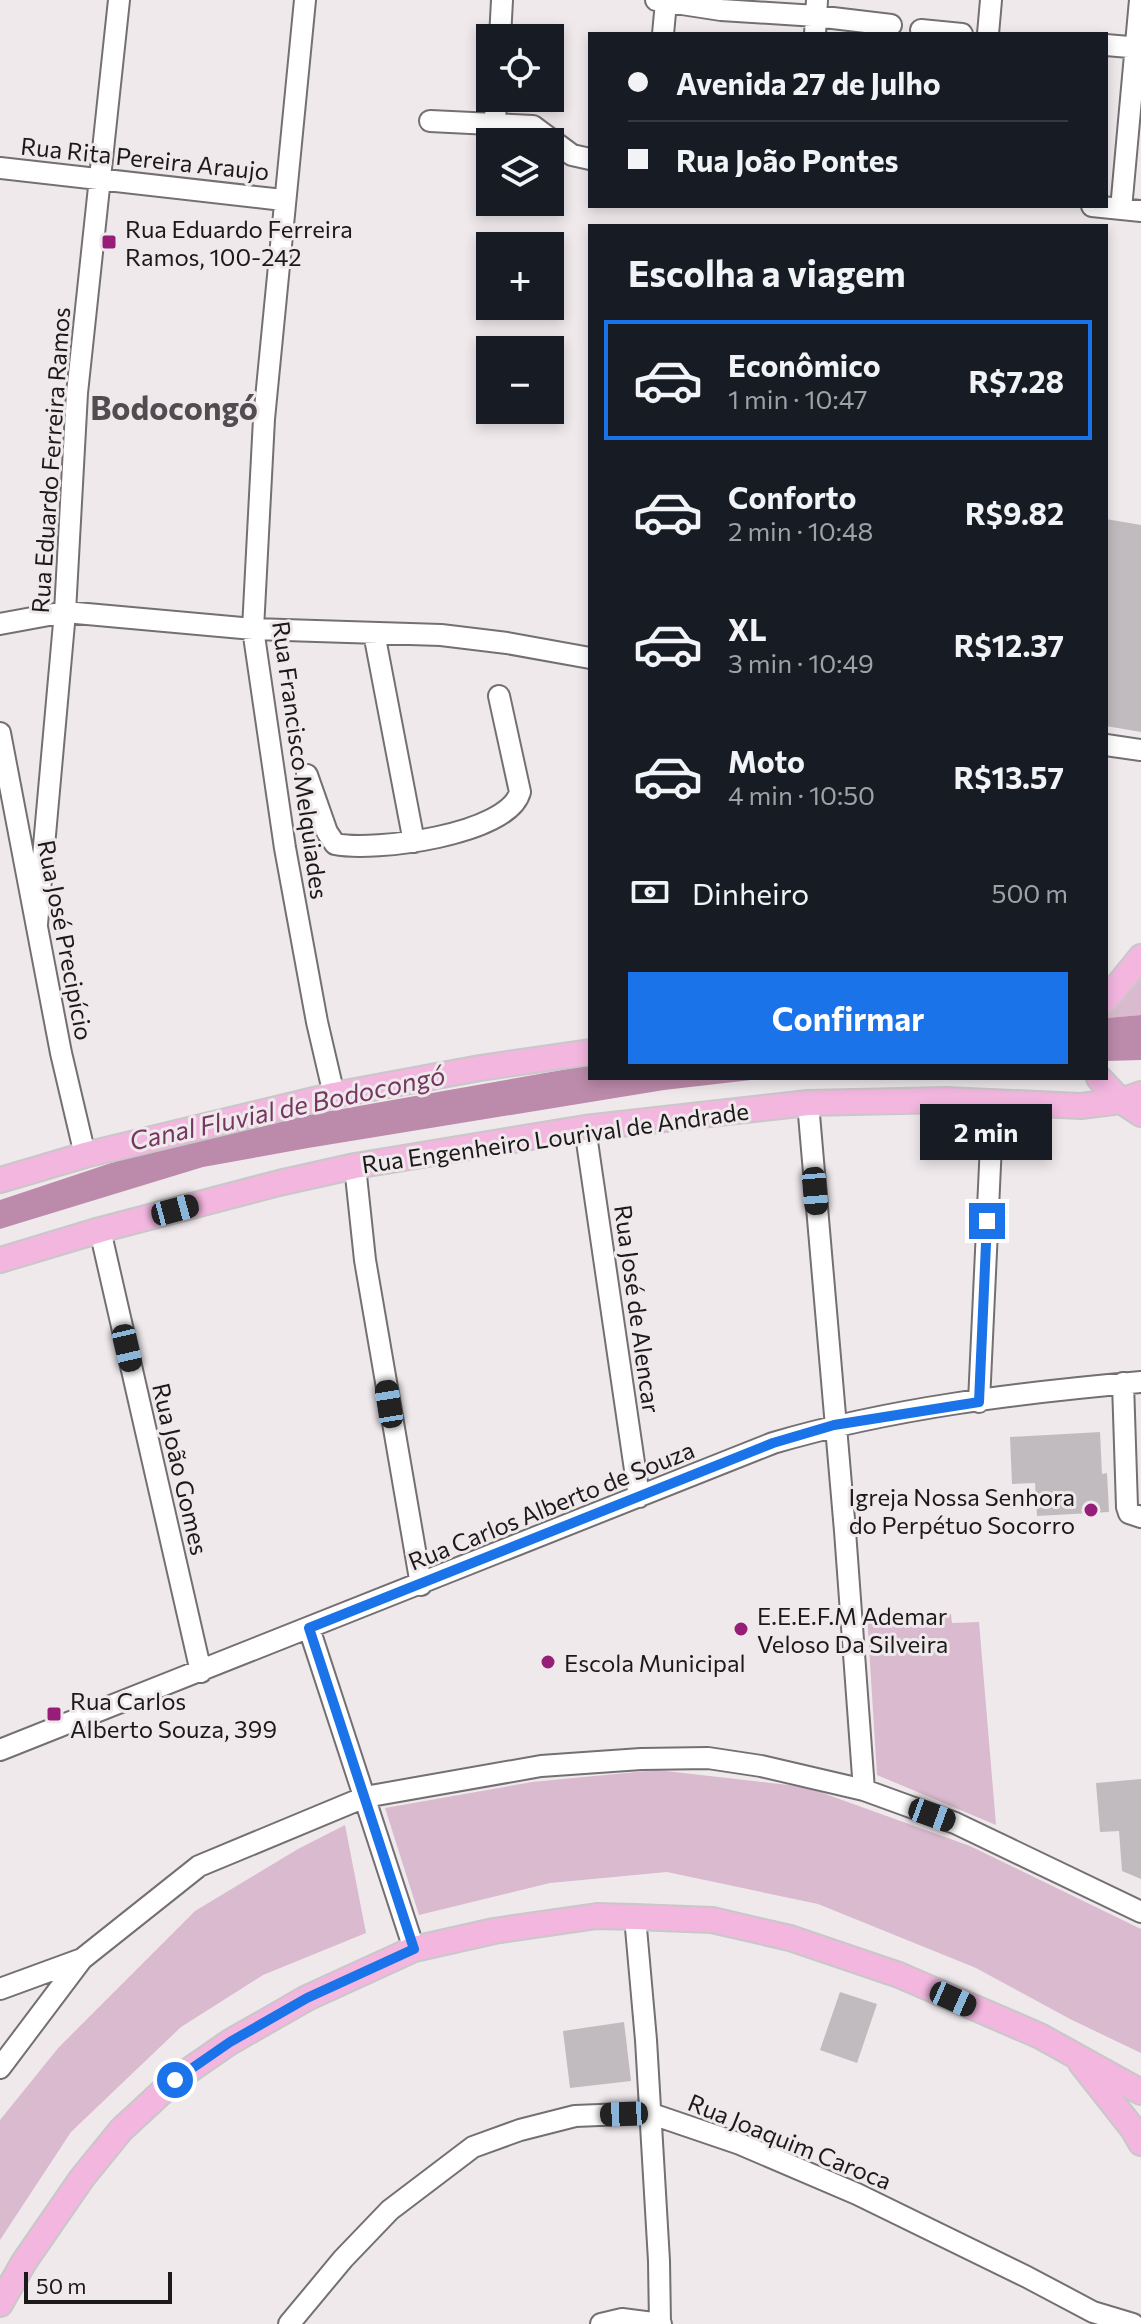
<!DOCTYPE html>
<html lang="pt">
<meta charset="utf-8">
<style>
:root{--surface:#171b24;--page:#242831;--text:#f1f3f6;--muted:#9ea1a6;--line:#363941;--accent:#1a73e8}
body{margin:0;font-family:Commissioner,sans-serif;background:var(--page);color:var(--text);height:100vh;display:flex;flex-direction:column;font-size:30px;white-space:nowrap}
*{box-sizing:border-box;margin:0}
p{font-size:26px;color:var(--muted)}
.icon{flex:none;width:44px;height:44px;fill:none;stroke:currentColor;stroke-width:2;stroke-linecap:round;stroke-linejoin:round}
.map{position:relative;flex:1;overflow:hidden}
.drawer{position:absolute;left:588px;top:224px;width:520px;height:856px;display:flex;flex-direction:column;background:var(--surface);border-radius:0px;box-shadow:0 4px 12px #0003}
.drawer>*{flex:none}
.hud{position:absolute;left:588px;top:32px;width:520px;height:176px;border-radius:0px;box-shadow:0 4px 12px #0003;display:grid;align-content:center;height:176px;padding:0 40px;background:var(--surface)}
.controls{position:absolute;left:476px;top:24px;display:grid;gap:16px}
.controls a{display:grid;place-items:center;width:88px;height:88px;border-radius:0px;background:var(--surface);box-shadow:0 4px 12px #0003;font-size:40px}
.scale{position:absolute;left:24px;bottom:20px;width:148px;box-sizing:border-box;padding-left:8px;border:4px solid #1b191a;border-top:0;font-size:22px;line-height:28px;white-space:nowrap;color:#1b191a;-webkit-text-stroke:6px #efe9ec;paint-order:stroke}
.end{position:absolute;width:36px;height:36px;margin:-18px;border:10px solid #1a73e8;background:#fff;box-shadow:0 0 0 4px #fff}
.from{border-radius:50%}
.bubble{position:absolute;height:56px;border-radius:0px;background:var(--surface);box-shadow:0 4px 12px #0003;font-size:26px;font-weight:700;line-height:56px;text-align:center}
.car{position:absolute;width:24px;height:48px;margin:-24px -12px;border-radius:10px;box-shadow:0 0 6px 2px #0007;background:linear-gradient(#222 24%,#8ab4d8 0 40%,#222 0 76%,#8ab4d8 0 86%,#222 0)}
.hud b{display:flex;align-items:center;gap:28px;height:76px;font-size:30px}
.hud b+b{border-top:2px solid var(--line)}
.hud i{width:20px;height:20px;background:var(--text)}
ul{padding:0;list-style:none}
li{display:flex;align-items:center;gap:24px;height:120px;margin:0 16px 12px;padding:0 24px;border:4px solid transparent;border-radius:0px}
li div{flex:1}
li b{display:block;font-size:30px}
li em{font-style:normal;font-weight:700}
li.current{border-color:var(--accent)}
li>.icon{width:72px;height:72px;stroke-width:1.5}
h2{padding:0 40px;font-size:36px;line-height:96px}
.pay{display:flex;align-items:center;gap:20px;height:88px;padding:0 40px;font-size:30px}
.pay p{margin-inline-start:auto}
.cta{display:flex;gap:16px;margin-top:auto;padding:16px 40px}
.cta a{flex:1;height:92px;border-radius:0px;background:var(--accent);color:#fff;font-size:32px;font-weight:700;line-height:92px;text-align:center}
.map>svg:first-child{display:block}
.green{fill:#dabace}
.water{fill:#bc8aaa}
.building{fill:#c1bbbf}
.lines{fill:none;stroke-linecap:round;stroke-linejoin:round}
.minor-casing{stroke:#746f72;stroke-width:24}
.major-casing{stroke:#c8c8c8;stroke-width:28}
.minor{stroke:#fff;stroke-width:20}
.major{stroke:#f2b6df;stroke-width:24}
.route{stroke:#1a73e8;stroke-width:10}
.poi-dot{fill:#971e78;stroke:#efe9ec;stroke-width:3}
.labels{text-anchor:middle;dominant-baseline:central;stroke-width:6;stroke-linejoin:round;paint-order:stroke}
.street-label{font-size:24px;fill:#1b191a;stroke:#efe9ec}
.poi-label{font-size:24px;fill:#1b191a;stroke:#efe9ec;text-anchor:start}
.water-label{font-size:26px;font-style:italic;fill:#753661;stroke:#efe9ec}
.district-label{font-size:32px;font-weight:bold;fill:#514c4f;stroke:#efe9ec}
</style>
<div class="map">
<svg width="1141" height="2324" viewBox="0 0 1141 2324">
<rect width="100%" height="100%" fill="#efe9ec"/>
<path class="green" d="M 1141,971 L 1141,1015 L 1106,1018 L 1114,1002 Z
M 951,1614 L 952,1623 L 979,1622 L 996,1825 L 877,1775 L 867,1615 Z
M 657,1770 L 806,1787 L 970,1846 L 1141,1929 L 1141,2053 L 1072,2020 L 976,1968 L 818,1904 L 667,1872 L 550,1883 L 419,1915 L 385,1808 L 532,1782 Z
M 345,1825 L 366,1933 L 263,1975 L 181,2027 L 71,2132 L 0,2240 L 0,2120 L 59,2047 L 195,1911 L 298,1849 Z"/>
<path class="water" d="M 1141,1015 L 1141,1060 L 1106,1061 L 1106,1018 Z
M 590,1065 L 590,1078 L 769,1078 L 664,1090 L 308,1148 L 203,1167 L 0,1229 L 0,1200 L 195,1135 Z"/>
<path class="building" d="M 1106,519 L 1141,525 L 1141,732 L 1106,726 Z
M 1100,1432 L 1102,1474 L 1107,1473 L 1109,1512 L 1037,1516 L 1035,1483 L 1012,1484 L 1010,1437 Z
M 1141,1779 L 1141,1879 L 1122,1871 L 1119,1831 L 1100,1832 L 1096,1783 Z
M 840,1992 L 877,2004 L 857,2063 L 820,2050 Z
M 624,2022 L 631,2081 L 570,2088 L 563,2031 Z"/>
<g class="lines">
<defs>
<path id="minor" d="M 305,0 L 264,419 L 253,629 L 285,848 L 317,1022 L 334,1095
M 656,0 L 721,10 L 816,16 L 891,25
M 921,30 L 962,34
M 663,34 L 666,2
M 815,34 L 817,0
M 988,34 L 991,0
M 500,38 L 502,0
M 1106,45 L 1141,48
M 430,121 L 533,126 L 572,155 L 590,159
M 495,125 L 496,98
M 0,168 L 283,200
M 1092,206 L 1141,211
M 1121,209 L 1140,0
M 0,624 L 65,612 L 253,629 L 441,635 L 507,643 L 590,658
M 374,633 L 414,842
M 0,733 L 61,1053 L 85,1155
M 1106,745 L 1141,750
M 307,775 L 327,832 L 335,844 C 374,852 508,835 520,792 L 499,696
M 37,924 L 65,612 L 77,393 L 119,0
M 808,1103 L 845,1531 L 864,1790
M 585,1128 L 639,1497
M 355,1166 L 365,1260 L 421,1585
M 100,1230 L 201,1672
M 1123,1383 L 1127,1507 L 1129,1513 L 1141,1517
M 979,1402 L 993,1101
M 309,1628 L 414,1949
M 0,1750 L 773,1443 C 892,1408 1018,1393 1141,1382
M 635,1917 L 646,2040 L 659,2261 L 660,2324
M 0,1989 L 82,1959
M 0,2068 L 82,1959 L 199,1866 L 365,1797 L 541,1766 L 641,1759 L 708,1758 L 761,1766 L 864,1790 L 955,1823 L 1141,1912
M 289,2324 L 343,2259 L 390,2210 L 473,2147 L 520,2130 L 575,2116 L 649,2113 L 740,2144 L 857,2194 L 1027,2277 L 1093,2312 L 1133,2324
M 601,2324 L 622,2319 L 661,2324"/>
<path id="major" d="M 1106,1000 L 1141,957
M 1099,1078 L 1121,1101 L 1141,1114
M 0,1180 L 85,1155 L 334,1095 L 480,1068 L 590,1052
M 0,1260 L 100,1230 L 279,1183 L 355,1166 L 585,1128 L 808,1103 L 946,1100 L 1081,1106 L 1121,1101 L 1141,1094
M 1081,2063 L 1133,2129 L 1141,2143
M 0,2304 L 24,2262 L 82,2178 L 121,2130 L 175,2080 L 230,2042 L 307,1998 L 414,1949 L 494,1931 L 597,1916 L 635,1917 L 712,1920 L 790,1938 L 899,1975 L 1040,2036 L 1141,2092"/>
</defs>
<use href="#minor" class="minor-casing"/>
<use href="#major" class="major-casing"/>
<use href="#minor" class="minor"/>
<use href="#major" class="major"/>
</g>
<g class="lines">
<path class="route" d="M 175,2080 L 230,2042 L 307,1998 L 414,1949 L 309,1628 L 773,1443 L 834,1425 L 979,1402 L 987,1221"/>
</g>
<g class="poi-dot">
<rect x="101" y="234" width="16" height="16" rx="4"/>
<circle cx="1091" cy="1510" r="8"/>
<circle cx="741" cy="1629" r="8"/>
<circle cx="548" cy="1662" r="8"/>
<rect x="46" y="1706" width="16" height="16" rx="4"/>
</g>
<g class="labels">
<g class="street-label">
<text transform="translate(145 158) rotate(6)">Rua Rita Pereira Araujo</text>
<text transform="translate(50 460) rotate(-86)">Rua Eduardo Ferreira Ramos</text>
<text transform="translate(301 760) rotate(82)">Rua Francisco Melquiades</text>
<text transform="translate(66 940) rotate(79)">Rua José Precipício</text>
<text transform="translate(555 1137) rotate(-8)">Rua Engenheiro Lourival de Andrade</text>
<text transform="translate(638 1309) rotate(82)">Rua José de Alencar</text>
<text transform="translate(181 1469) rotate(77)">Rua João Gomes</text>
<text transform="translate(551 1505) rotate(-22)">Rua Carlos Alberto de Souza</text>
<text transform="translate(790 2141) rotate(22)">Rua Joaquim Caroca</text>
</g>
<g class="poi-label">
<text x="125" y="228">Rua Eduardo Ferreira<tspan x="125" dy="28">Ramos, 100-242</tspan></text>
<text x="1075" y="1496" text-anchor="end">Igreja Nossa Senhora<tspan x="1075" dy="28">do Perpétuo Socorro</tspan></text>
<text x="757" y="1615">E.E.E.F.M Ademar<tspan x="757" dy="28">Veloso Da Silveira</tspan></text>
<text x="564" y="1662">Escola Municipal</text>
<text x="70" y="1700">Rua Carlos<tspan x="70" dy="28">Alberto Souza, 399</tspan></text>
</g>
<g class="water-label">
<text transform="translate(287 1107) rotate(-12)">Canal Fluvial de Bodocongó</text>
</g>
<g class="district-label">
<text x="174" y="407">Bodocongó</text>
</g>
</g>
</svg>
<div class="controls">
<a><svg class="icon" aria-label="locate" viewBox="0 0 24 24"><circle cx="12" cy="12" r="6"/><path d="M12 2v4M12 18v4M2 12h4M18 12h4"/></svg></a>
<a><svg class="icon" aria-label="layers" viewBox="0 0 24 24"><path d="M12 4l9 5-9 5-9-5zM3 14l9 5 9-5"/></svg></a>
<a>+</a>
<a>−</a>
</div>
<div class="scale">50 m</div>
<i class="end from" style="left:175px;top:2080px"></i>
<i class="end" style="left:987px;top:1221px"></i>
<div class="bubble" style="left:920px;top:1104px;width:132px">2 min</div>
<i class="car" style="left:815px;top:1191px;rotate:175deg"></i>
<i class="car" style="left:175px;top:1210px;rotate:75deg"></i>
<i class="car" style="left:127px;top:1348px;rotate:167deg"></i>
<i class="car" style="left:389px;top:1404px;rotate:351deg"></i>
<i class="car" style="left:932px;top:1815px;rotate:110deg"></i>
<i class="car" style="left:953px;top:1999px;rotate:114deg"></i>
<i class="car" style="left:624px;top:2114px;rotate:268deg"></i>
<div class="hud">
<b><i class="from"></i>Avenida 27 de Julho</b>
<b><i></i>Rua João Pontes</b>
</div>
<section class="drawer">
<h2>Escolha a viagem</h2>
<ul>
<li class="current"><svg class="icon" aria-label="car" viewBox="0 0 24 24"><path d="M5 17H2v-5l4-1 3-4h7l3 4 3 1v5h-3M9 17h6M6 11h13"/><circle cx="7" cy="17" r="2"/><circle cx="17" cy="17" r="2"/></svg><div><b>Econômico</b><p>1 min · 10:47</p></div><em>R$7.28</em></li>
<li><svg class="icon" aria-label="car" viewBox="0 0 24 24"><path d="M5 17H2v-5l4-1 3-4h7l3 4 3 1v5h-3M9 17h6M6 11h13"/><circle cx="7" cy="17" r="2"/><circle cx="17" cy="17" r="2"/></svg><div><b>Conforto</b><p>2 min · 10:48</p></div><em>R$9.82</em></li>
<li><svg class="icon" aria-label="car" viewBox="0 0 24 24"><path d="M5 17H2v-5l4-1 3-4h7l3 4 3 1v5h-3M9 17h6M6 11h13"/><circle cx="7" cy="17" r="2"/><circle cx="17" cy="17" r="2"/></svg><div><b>XL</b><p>3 min · 10:49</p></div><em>R$12.37</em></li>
<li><svg class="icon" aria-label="car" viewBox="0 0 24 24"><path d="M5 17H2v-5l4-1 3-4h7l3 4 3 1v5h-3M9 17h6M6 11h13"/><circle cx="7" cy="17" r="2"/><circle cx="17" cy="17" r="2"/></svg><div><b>Moto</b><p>4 min · 10:50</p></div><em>R$13.57</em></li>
</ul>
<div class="pay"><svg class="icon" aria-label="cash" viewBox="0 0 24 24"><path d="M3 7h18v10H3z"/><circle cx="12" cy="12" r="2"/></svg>Dinheiro<p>500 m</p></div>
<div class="cta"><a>Confirmar</a></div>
</section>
</div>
